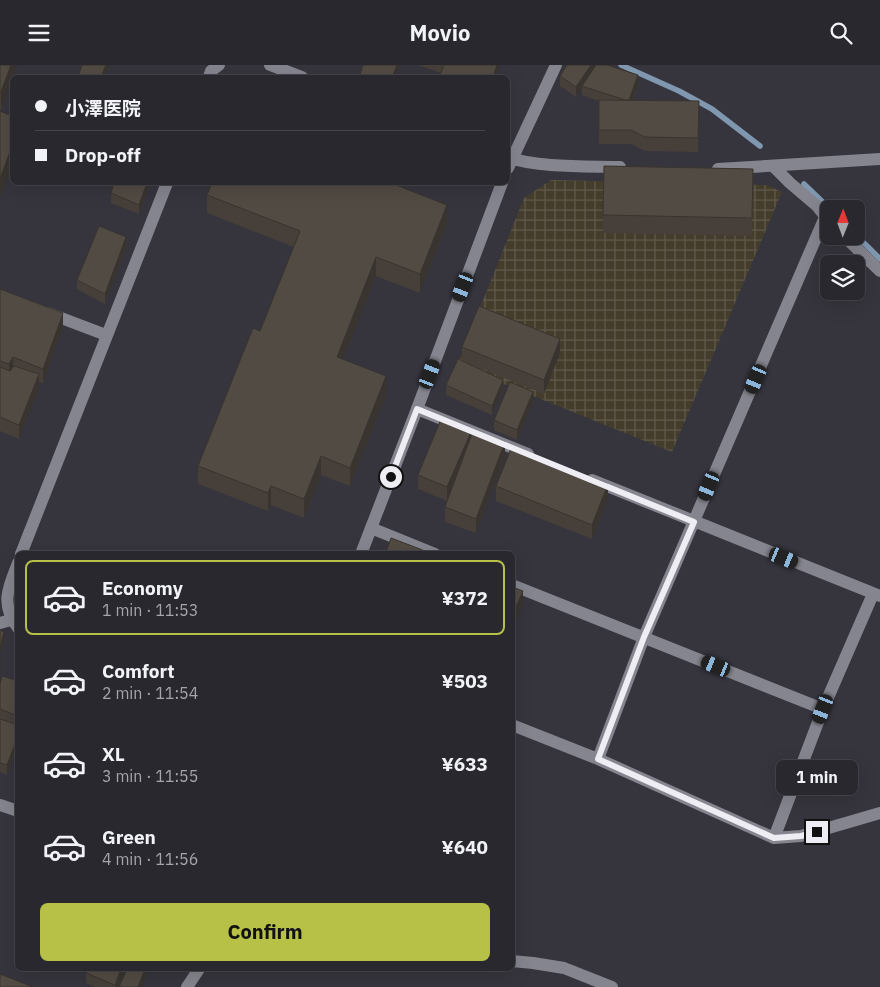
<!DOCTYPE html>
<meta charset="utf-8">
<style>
:root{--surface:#28282e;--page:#34343a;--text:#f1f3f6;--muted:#a5a6aa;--line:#44444a;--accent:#b7c148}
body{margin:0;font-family:"IBM Plex Sans","Noto Sans JP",sans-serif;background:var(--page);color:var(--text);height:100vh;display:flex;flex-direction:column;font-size:19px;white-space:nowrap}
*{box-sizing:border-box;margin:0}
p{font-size:16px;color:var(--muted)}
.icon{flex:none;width:28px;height:28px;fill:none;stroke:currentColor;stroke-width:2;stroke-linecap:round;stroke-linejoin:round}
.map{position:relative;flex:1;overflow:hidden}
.sheet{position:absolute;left:15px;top:486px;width:500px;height:420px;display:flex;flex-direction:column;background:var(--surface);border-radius:8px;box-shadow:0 5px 20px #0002,0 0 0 1px var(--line)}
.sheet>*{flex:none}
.top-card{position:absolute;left:10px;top:10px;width:500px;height:110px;border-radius:8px;box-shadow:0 5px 20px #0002,0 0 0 1px var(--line);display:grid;align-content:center;height:110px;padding:0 25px;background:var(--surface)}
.needle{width:32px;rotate:1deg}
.fabs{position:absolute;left:820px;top:135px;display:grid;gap:10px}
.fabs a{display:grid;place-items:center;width:45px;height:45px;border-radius:8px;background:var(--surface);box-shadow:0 5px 20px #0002,0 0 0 1px var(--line);font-size:25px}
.end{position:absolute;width:22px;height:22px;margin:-11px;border:6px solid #ededf3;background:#111;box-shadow:0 0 0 2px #111}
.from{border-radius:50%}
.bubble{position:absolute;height:35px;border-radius:8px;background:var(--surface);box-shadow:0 5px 20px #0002,0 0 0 1px var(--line);font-size:16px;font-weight:700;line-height:35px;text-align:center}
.car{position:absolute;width:15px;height:30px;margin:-15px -8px;border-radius:6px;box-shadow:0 0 4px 1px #0007;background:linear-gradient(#222 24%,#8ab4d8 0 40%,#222 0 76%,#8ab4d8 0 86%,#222 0)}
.top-card b{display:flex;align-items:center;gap:18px;height:48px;font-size:19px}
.top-card b+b{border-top:1px solid var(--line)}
.top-card i{width:12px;height:12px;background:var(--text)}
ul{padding:9px 0 0;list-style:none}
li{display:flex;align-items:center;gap:15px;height:75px;margin:0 10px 8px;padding:0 15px;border:2px solid transparent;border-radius:8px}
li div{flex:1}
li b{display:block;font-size:19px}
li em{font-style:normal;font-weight:700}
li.active{border-color:var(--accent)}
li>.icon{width:45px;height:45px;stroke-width:1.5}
.cta{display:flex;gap:10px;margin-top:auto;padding:10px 25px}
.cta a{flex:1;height:58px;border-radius:8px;background:var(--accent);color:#111;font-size:20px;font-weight:700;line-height:58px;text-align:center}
header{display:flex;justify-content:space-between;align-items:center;height:65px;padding:0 25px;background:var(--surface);font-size:22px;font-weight:700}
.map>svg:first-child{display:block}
.industrial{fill:url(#industrial-grid)}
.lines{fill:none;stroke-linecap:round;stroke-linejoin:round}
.stream{stroke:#7f98b0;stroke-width:5.5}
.street{stroke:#85858f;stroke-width:12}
.secondary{stroke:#85858f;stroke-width:12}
.wall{fill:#47403a}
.shaded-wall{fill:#39342f}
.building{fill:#524b43;stroke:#39342f}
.route{stroke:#ededf3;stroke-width:6}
</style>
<header><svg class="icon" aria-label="menu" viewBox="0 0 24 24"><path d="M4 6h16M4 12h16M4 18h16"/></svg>Movio<svg class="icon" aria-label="search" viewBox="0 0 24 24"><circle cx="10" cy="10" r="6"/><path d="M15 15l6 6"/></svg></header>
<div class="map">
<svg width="880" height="922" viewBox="0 0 880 922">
<defs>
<pattern id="industrial-grid" width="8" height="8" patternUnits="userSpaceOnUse" patternTransform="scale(1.25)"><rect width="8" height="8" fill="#453d2c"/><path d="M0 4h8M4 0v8" fill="none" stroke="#60594b"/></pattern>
</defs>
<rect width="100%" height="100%" fill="#36353e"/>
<path class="industrial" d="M 551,115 L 767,120 L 782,127 L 672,387 L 457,300 L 524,133 Z"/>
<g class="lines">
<path class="stream" d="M 621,0 L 679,26 L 712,44 L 760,81
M 804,119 L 830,144
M 856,170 L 880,194"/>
<path class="street" d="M 773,101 L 790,118 L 817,141 L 829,156
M 844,171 L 880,206
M 417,344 L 528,389
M 592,415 L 880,531
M 371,463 L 435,489
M 512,520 L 823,644
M 0,558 L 11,555
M 512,660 L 598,694 L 774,773 L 801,771 L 880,748
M 598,694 L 644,572 L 825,152
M 0,740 L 18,746
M 774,773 L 823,644 L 873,529
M 512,896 L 533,898 L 564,903 L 612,922"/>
<path class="secondary" d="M 270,0 L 302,12
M 209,12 L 211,6 L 219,0
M 508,92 C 537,103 589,101 620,102
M 508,103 L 556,0
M 718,104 L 880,94
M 48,248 L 106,270
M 21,489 L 167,118
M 361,489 L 417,344 L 502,118
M 18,498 C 8,523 0,539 18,563
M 187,922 L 199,904"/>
</g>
<path class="wall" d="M 0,0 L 17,0 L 1,45 L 0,45 Z
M 418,0 L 500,0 L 496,12 L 439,12 L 441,8 Z
M 560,11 L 638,19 L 633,35 L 699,36 L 698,87 L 645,86 L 631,79 L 599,79 L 599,36 L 582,30 L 582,23 L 576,32 L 560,21 Z
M 604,101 L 753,104 L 752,171 L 603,168 Z
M 150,118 L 139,149 L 111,138 L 111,128 Z
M 207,130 L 447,158 L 420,228 L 376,211 L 343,294 L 386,330 L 350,421 L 321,410 L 304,453 L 271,440 L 268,446 L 198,419 L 198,401 L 260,266 L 294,182 L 207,148 Z
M 126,182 L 105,239 L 77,224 L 77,215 Z
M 0,224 L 63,262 L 43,318 L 39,317 L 39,324 L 19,374 L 0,366 Z
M 462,282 L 560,288 L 544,329 L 462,296 Z
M 446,320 L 503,324 L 492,350 L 446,330 Z
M 533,337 L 517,375 L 494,365 L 494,355 Z
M 471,373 L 505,392 L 476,468 L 445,457 L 445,442 L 447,436 L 418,424 L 418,410 Z
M 496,421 L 608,434 L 592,474 L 496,436 Z
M 18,616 L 18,681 L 7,710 L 0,707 L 0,619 Z
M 124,904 L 124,907 L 118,922 L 95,922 L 86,918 L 86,908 Z"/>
<path class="shaded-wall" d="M 11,0 L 17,0 L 1,45 L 1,27 Z
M 106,0 L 110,0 L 105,12 L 101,12 Z
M 397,0 L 400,0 L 396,12 L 392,12 Z
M 497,0 L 500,0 L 496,12 L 493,12 Z
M 591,0 L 597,0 L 582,21 L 582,23 L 576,32 L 576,22 Z
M 638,10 L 638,19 L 629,46 L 629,36 Z
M 12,81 L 12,100 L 0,133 L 0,114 Z
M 147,118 L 150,118 L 150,119 L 139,149 L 139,140 Z
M 447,140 L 447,158 L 420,228 L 420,209 Z
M 126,172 L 126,182 L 105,239 L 105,229 Z
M 376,192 L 376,211 L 337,310 L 337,292 Z
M 63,248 L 63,262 L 43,318 L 43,304 Z
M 560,274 L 560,288 L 544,329 L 544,315 Z
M 13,292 L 13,306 L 9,314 L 9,299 Z
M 39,309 L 39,324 L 19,374 L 19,360 Z
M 386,311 L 386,330 L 350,421 L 350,403 Z
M 503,315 L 503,324 L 492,350 L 492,341 Z
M 533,327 L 533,337 L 517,375 L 517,365 Z
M 471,367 L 471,381 L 447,437 L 447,422 Z
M 505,377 L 505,392 L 476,468 L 476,454 Z
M 321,391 L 321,410 L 304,453 L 304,434 Z
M 608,419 L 608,434 L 592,474 L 592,460 Z
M 271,421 L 271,440 L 268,446 L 268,428 Z
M 523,526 L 523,540 L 512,566 L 512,551 Z
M 4,567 L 4,576 L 0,590 L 0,581 Z
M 1,591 L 1,600 L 0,607 L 0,597 Z
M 18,671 L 18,681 L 7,710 L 7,700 Z
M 121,904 L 124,904 L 124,907 L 118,922 L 115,922 Z
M 145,904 L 149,904 L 142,922 L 138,922 Z"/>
<path class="building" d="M 0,0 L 11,0 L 1,27 L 0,27 Z
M 82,0 L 106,0 L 101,12 L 78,12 Z
M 363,0 L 397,0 L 392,12 L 367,12 L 360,10 Z
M 444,0 L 497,0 L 493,12 L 473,12 L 466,10 L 465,12 L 439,12 Z
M 567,0 L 591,0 L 576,22 L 560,11 Z
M 596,0 L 607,0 L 638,10 L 629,35 L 625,35 L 582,21 Z
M 599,35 L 699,36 L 698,73 L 645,72 L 631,65 L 599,65 Z
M 0,46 L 12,51 L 12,81 L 0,114 Z
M 604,101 L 753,104 L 752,153 L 603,150 Z
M 114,118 L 147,118 L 139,140 L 111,128 Z
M 212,118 L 391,118 L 447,140 L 420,209 L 376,192 L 337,292 L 386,311 L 350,403 L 321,391 L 304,434 L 271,421 L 268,428 L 198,401 L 253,263 L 260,266 L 300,166 L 207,130 Z
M 99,161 L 126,172 L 105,229 L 77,215 Z
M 0,224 L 63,248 L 43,304 L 13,292 L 9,299 L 0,296 Z
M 479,241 L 560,274 L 544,315 L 462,282 Z
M 458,294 L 503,315 L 492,341 L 446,320 Z
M 14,301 L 39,309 L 19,360 L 0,352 L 0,302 L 10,306 Z
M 510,317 L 533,327 L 517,365 L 494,355 Z
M 441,354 L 471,367 L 447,422 L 418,410 Z
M 473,366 L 505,377 L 476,454 L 445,442 Z
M 512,381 L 608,419 L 592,460 L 496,421 Z
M 391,473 L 433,489 L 391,489 L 386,487 Z
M 512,522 L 523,526 L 512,551 Z
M 0,565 L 4,567 L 0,581 Z
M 2,611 L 18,616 L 18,651 L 0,644 L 0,619 Z
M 0,654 L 18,660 L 18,671 L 7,700 L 0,698 Z
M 88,904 L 121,904 L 115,920 L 86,908 Z
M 127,904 L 145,904 L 138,922 L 119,922 Z
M 0,909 L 33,922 L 0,922 Z"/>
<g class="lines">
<path class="route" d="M 391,412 L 417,344 L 694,457 L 644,572 L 598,694 L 774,773 L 801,771 L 817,767"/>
</g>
</svg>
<div class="fabs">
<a><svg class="needle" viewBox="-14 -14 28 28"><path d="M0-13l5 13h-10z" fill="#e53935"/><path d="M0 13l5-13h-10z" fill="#a5a6aa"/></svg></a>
<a><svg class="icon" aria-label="layers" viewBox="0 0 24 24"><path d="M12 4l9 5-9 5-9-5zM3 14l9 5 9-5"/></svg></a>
</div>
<i class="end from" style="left:391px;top:412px"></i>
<i class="end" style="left:817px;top:767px"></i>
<div class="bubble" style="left:776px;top:695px;width:82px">1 min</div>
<i class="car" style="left:463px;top:222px;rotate:201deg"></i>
<i class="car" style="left:430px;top:309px;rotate:21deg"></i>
<i class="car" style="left:756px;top:314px;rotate:203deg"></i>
<i class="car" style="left:709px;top:421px;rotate:203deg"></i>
<i class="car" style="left:784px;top:493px;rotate:112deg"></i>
<i class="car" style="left:716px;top:601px;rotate:292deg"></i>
<i class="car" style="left:823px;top:644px;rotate:201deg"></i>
<div class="top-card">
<b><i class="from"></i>小澤医院</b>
<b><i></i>Drop-off</b>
</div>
<section class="sheet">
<ul>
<li class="active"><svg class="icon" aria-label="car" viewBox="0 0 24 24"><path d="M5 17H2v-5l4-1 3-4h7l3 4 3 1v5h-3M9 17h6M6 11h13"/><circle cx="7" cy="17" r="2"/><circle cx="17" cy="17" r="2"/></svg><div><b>Economy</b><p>1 min · 11:53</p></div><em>¥372</em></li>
<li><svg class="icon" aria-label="car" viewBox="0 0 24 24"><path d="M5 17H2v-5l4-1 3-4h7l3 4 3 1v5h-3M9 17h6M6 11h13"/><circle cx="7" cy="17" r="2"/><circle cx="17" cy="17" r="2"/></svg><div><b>Comfort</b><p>2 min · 11:54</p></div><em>¥503</em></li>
<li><svg class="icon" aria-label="car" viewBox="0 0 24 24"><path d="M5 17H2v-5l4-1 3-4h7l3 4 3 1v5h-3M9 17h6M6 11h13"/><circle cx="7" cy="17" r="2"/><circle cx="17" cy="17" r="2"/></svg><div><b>XL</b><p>3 min · 11:55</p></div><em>¥633</em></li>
<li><svg class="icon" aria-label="car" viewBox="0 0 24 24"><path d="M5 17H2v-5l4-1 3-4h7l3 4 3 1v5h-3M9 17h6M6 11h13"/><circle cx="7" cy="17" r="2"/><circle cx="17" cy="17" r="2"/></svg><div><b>Green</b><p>4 min · 11:56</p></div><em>¥640</em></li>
</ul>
<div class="cta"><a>Confirm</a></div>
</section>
</div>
